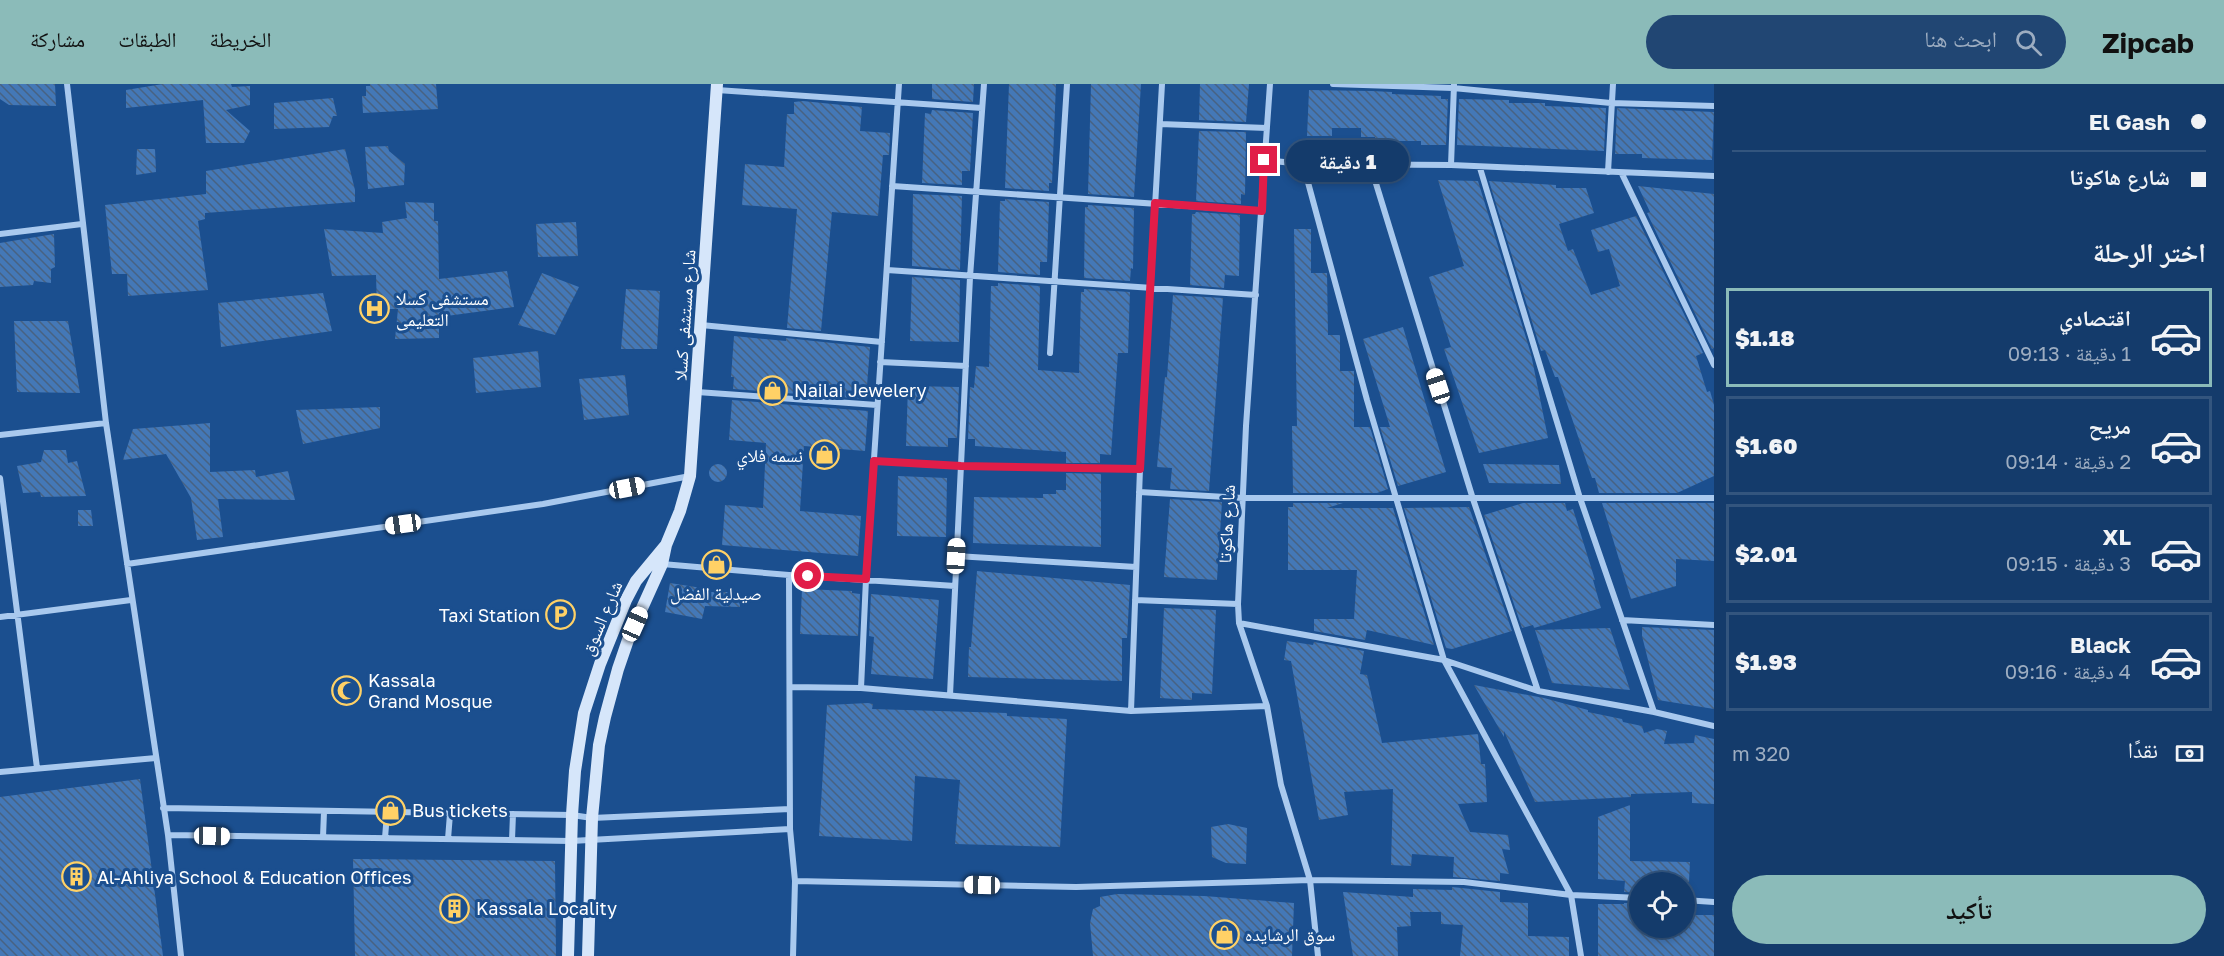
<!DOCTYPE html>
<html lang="ar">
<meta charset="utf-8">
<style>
:root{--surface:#143b6b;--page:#214673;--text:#f1f3f6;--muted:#9dadc1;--line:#33557e;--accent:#8bbbb9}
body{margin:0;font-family:"Golos Text","Noto Naskh Arabic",sans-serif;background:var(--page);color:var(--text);direction:rtl;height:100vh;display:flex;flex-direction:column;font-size:22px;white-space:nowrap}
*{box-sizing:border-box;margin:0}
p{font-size:20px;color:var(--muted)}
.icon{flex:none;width:33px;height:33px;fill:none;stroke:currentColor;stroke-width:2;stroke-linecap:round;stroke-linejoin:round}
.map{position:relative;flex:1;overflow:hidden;direction:ltr}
.sheet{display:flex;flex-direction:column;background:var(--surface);width:510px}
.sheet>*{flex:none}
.banner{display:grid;align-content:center;height:132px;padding:0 18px;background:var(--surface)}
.buttons{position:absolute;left:1629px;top:788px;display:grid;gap:12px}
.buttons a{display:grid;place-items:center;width:66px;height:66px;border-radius:50%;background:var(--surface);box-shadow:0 3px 9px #0003,0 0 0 2px var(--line);font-size:30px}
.end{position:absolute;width:27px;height:27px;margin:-14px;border:8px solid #e11d48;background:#fff;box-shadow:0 0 0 3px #fff}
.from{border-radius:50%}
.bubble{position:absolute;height:42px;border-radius:21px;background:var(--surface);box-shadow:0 3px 9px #0003,0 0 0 2px var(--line);font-size:20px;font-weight:800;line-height:42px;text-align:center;direction:rtl}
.car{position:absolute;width:18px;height:36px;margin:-18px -9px;border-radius:8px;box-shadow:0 0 4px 2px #0007;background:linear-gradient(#fff 24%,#345 0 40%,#fff 0 76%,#345 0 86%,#fff 0)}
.banner b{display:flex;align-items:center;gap:21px;height:57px;font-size:22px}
.banner b+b{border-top:2px solid var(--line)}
.banner i{width:15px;height:15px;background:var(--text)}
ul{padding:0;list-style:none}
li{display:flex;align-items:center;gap:18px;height:99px;margin:0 12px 9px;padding:0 6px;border:3px solid var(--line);border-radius:0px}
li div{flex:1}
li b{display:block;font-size:22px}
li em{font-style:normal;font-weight:800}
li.current{border-color:var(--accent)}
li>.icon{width:54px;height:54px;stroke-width:1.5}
h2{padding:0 18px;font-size:27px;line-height:72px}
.pay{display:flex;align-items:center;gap:15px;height:66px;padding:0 18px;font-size:22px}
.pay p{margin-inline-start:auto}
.button{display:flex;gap:12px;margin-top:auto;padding:12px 18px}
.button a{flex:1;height:69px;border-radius:36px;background:var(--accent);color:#111;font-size:24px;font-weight:800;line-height:69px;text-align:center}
header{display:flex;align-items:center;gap:36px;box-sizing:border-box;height:84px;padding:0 30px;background:var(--accent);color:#111}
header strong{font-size:28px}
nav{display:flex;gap:33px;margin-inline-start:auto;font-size:21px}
.search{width:420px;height:54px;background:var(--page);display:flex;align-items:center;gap:15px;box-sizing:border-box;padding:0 21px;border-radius:33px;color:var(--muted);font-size:22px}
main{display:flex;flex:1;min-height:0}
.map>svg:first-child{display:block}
.building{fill:url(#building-back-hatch)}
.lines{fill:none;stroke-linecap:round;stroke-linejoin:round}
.street{stroke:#a9c9ee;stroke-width:6}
.secondary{stroke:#d6e6fa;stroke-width:12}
.route{stroke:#e11d48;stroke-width:8}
.labels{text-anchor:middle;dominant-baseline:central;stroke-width:6;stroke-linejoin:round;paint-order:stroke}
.poi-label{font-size:18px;fill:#fff;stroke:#1b4f8f;text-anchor:start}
.street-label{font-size:18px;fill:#fff;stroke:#1b4f8f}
</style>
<header>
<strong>Zipcab</strong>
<div class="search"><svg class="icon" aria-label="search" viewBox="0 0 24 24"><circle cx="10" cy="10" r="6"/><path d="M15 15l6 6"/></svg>ابحث هنا</div>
<nav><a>الخريطة</a><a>الطبقات</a><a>مشاركة</a></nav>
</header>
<main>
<section class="sheet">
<div class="banner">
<b><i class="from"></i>El Gash</b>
<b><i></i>شارع هاكوتا</b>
</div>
<h2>اختر الرحلة</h2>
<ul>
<li class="current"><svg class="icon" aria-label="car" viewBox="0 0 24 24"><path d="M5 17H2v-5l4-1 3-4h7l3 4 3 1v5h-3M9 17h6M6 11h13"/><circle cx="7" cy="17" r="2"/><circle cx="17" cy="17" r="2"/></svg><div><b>اقتصادي</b><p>1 دقيقة · 09:13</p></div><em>$1.18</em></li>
<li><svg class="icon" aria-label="car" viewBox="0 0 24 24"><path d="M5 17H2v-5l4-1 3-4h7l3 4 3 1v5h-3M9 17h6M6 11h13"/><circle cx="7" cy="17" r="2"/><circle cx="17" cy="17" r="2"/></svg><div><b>مريح</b><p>2 دقيقة · 09:14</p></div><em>$1.60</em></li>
<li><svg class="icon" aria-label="car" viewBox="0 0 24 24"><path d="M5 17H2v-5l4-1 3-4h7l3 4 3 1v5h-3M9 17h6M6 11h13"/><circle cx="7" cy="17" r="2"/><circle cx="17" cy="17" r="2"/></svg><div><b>XL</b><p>3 دقيقة · 09:15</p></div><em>$2.01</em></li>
<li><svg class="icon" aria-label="car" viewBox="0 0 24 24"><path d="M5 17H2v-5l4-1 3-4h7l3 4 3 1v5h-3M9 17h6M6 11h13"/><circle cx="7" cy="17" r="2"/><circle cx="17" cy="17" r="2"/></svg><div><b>Black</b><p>4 دقيقة · 09:16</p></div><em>$1.93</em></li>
</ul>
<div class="pay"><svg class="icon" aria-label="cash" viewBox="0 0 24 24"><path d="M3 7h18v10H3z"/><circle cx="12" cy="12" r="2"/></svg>نقدًا<p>320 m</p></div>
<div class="button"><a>تأكيد</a></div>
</section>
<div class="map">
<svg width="1714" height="872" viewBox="0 0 1714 872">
<defs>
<pattern id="building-back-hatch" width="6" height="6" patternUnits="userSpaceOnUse" patternTransform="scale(1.5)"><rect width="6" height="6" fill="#4478b7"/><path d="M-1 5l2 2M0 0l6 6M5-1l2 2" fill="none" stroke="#486282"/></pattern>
</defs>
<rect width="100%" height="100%" fill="#1b4f8f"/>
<path class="building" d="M 0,0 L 55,0 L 56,22 L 9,21 L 0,15 Z
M 163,0 L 231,0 L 232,3 L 250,2 L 250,21 L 226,26 L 250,47 L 244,59 L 206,59 L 203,16 L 126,24 L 126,6 Z
M 370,0 L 436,0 L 438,25 L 363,29 L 362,12 L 366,12 L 366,2 L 370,2 Z
M 932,0 L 974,0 L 973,18 L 932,15 Z
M 1009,0 L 1056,0 L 1052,99 L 1049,99 L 1049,107 L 1005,104 Z
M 1091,0 L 1141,0 L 1134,113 L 1088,110 Z
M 1200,0 L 1249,0 L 1246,38 L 1199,36 Z
M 1309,6 L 1372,7 L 1392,8 L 1392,10 L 1441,12 L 1441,15 L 1448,15 L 1446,61 L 1421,61 L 1421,57 L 1375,57 L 1375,53 L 1361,53 L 1361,44 L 1332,44 L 1332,52 L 1307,52 Z
M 333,14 L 337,32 L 333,32 L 329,43 L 274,45 L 274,19 Z
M 1459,15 L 1509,16 L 1509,19 L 1545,19 L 1545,22 L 1606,24 L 1604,67 L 1457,61 Z
M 803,17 L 862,23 L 860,47 L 890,49 L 889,71 L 883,71 L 878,132 L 832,128 L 821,247 L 787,244 L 797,125 L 742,121 L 745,80 L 784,83 L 787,30 L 794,30 L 794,18 Z
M 1617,24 L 1714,28 L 1712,76 L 1642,74 L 1642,70 L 1615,70 Z
M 932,26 L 973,29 L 970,87 L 962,87 L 962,101 L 922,99 L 925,29 L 931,30 Z
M 1199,47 L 1246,48 L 1245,111 L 1241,110 L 1241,120 L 1196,117 Z
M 388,62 L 389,67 L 405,80 L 404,101 L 368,105 L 365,63 Z
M 137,65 L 155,65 L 156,88 L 136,91 Z
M 345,65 L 355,106 L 355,118 L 205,129 L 205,135 L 198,137 L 208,206 L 128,212 L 127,190 L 112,190 L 105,121 L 206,110 L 206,87 Z
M 1438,96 L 1478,97 L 1531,270 L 1548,354 L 1479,369 L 1444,265 L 1451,263 L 1429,193 L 1464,182 Z
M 1489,97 L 1556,101 L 1556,104 L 1586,104 L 1594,129 L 1559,140 L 1568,167 L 1573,165 L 1591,211 L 1620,202 L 1609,165 L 1598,168 L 1591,146 L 1636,132 L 1703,269 L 1696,272 L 1707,308 L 1710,307 L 1714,321 L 1714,392 L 1677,409 L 1599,409 L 1595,394 L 1592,394 L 1558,293 L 1555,293 L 1545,266 L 1541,267 Z
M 1638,102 L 1714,110 L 1714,264 L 1712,265 L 1647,129 L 1650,128 Z
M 913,110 L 962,112 L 960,186 L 912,182 Z
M 1005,115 L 1049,118 L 1047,178 L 1040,178 L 1040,191 L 998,188 L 1000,117 L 1005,117 Z
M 405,118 L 434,119 L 434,137 L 438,137 L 439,195 L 507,187 L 514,223 L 439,233 L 439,254 L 395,255 L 398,225 L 377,225 L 376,191 L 332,192 L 324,145 L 383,149 L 382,138 L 407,134 Z
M 1088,121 L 1134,124 L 1133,185 L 1131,184 L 1130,197 L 1084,194 L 1085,123 L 1088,123 Z
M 1196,128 L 1240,131 L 1239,192 L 1225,191 L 1224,204 L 1190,201 L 1192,130 L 1195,130 Z
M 576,138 L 578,172 L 538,173 L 536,140 Z
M 1294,145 L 1311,145 L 1311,189 L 1327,189 L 1328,251 L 1340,251 L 1340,287 L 1354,287 L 1354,343 L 1370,343 L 1388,405 L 1377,409 L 1293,409 L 1292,342 L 1297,342 Z
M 54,150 L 55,183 L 51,185 L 51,199 L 34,197 L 33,201 L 0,203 L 0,159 Z
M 542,189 L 579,203 L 555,251 L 518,241 Z
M 912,193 L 960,196 L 959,258 L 910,257 Z
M 998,199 L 1040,202 L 1038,286 L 1079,289 L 1081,208 L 1084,208 L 1084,205 L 1130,208 L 1128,269 L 1118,269 L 1111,371 L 1100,370 L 1100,379 L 1066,379 L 1066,368 L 975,362 L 975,355 L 968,355 L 970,303 L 974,304 L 976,282 L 989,283 L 991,202 L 998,202 Z
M 626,205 L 660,207 L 657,265 L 621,265 Z
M 323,209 L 332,247 L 221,263 L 218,219 Z
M 1173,211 L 1223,214 L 1209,407 L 1170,405 L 1172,384 L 1157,383 L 1165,293 L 1167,293 Z
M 14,237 L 68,237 L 80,309 L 17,308 Z
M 1403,243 L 1446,388 L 1398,402 L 1380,343 L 1390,343 L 1363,255 Z
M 734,252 L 786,257 L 786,254 L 870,263 L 866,315 L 733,305 L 734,293 L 731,293 Z
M 538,267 L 541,303 L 476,309 L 473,274 Z
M 625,291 L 629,331 L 584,336 L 579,295 Z
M 908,302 L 959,303 L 957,354 L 948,354 L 948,363 L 906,362 Z
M 732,316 L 868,327 L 865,367 L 804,362 L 800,427 L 861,432 L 858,472 L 722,461 L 725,421 L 763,424 L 766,359 L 729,356 Z
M 380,323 L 380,344 L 303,360 L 296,326 Z
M 210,339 L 210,388 L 255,386 L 256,393 L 288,387 L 295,416 L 218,415 L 223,453 L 197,456 L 191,414 L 166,370 L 123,376 L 133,345 Z
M 44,366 L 66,366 L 68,379 L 77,377 L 86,412 L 41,413 L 40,408 L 23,409 L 17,382 L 41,378 Z
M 1483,380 L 1559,381 L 1561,400 L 1489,399 Z
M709 389a9 9 0 1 1 18 0a9 9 0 1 1-18 0Z
M 1066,389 L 1101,390 L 1101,463 L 973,459 L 974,413 L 1043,414 L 1043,410 L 1056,410 L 1056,406 L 1066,406 Z
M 898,392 L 947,394 L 946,453 L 897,452 Z
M 1170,415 L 1222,418 L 1217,496 L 1164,493 Z
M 1293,419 L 1343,419 L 1327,424 L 1393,424 L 1434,561 L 1367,546 L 1365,556 L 1314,547 L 1314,535 L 1354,535 L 1357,486 L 1288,486 L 1288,423 L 1293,423 Z
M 1523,419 L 1565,419 L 1567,427 L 1573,425 L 1595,496 L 1593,496 L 1601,524 L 1534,544 L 1533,541 L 1522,544 L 1484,431 Z
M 1602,419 L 1714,419 L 1714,477 L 1676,475 L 1676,502 L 1631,515 Z
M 1469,423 L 1512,547 L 1452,565 L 1446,564 L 1404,424 Z
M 78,426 L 91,426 L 93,442 L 78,442 Z
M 977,487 L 1130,501 L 1127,554 L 1122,554 L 1122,597 L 968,593 L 969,563 L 971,563 Z
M 670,499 L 708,505 L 707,508 L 739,508 L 740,523 L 705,522 L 702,535 L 665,528 Z
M 802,505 L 852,507 L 852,509 L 860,510 L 858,552 L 800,550 Z
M 871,510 L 939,516 L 933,595 L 871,590 L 874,553 L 869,552 Z
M 1164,524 L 1216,526 L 1212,610 L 1192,609 L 1192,616 L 1160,614 Z
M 1642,543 L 1714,546 L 1714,625 L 1658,616 L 1642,552 Z
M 1610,544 L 1630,606 L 1552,599 L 1535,546 Z
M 1287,557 L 1313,561 L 1314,558 L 1364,567 L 1360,590 L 1367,591 L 1382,659 L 1478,650 L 1481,680 L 1485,680 L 1487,718 L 1458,720 L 1470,748 L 1508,751 L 1510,766 L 1502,765 L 1509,790 L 1500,789 L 1500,797 L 1453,793 L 1454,773 L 1412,770 L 1411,782 L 1391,781 L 1393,705 L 1344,708 L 1348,731 L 1319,736 L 1291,577 L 1284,576 Z
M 1474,601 L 1544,614 L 1588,626 L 1588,628 L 1622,635 L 1623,638 L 1642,642 L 1644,649 L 1657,645 L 1667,647 L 1664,660 L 1694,659 L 1695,651 L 1714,655 L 1714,720 L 1692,719 L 1692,708 L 1631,710 L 1631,713 L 1535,718 L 1504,647 L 1504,653 Z
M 868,619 L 873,620 L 872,625 L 1007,629 L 1007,632 L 1067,635 L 1060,763 L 955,760 L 960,696 L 915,692 L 912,757 L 819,752 L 827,621 Z
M 140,695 L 163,872 L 0,872 L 0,713 Z
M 1630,721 L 1630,777 L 1690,778 L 1689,798 L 1640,798 L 1640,809 L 1624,808 L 1625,797 L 1598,795 L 1598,733 Z
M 1228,740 L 1247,744 L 1246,780 L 1226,779 L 1212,773 L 1211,743 Z
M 353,775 L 555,777 L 556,872 L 355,872 Z
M 1452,803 L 1500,808 L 1500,818 L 1528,819 L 1528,852 L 1569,853 L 1569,872 L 1460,872 L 1463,841 L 1441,840 L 1441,828 L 1410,828 L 1411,842 L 1397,843 L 1398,872 L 1353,872 L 1343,808 L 1413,813 L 1413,805 L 1452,806 Z
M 1117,810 L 1204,812 L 1294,819 L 1292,872 L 1093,872 L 1090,839 L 1093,825 L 1100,822 L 1100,813 Z
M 1624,819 L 1640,819 L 1640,843 L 1684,843 L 1684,831 L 1714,831 L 1714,872 L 1598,872 L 1598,820 L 1624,820 Z"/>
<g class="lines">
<path class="street" d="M 67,0 L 106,339 L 168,751 L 181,872
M 1270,0 L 1246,342 L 1238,520 L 1239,539 L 1267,622 L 1281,701 L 1310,796 L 1318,872
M 1333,0 L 1453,4 L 1611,19 L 1714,22
M 717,6 L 982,24
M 1160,40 L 1267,44
M 1264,76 L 1303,80 L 1451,81 L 1714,92
M 1303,80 L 1367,316 L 1444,576 L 1571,811 L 1581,872
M 1370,80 L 1473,415 L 1538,607
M 1451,81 L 1454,1
M 1480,84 L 1580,414 L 1654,628
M 1608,88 L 1613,0
M 1622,90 L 1714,281
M 892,102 L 1262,127
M 0,150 L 82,140
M 887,186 L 1256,211
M 701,241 L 882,258
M 1050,269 L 1067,0
M 880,278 L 966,282
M 697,308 L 877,321
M 0,351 L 106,339
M 874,377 L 961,382 L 1140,385
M 0,394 L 37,684
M 1139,408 L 1243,414 L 1714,414
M 956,472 L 1136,483
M 127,480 L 543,420 L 690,392
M 662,480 L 789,491 L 955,502
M 789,491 L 790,745 L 795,797 L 793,872
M 1135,516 L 1238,520
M 0,533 L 131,516
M 1622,536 L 1714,541
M 1239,539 L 1444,576 L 1538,607 L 1654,628 L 1714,642
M 790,603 L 861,604 L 1131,627 L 1267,622
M 861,604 L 866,495 L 899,0
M 950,611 L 970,193 L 984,0
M 1131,627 L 1140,385 L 1162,0
M 0,688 L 156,674
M 163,724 L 572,731 L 592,734 L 790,725
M 168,751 L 571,757 L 790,745
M 323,753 L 324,728
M 385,754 L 387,729
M 448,755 L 450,730
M 512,756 L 513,730
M 795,797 L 1076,803 L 1310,796 L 1464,798 L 1571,811 L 1640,814
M 1684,816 L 1714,818"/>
<path class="secondary" d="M 568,872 L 572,731 L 575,687 L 584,629 L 600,580 L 626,516 L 636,497 L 665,462
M 588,872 L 592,734 L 599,661 L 605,633 L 618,585 L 629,553 L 662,480 L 666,461 L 680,427 L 690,392 L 717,0"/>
</g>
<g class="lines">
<path class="route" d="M 808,492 L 866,495 L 874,377 L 961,382 L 1140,385 L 1155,119 L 1262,127 L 1264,76"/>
</g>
<defs>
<symbol id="hospital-ring" viewBox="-11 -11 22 22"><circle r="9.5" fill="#1b4f8f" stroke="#ffd166" stroke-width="1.5"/><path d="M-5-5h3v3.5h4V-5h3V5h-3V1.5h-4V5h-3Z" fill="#ffd166"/></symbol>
<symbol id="shop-ring" viewBox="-11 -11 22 22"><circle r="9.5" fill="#1b4f8f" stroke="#ffd166" stroke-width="1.5"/><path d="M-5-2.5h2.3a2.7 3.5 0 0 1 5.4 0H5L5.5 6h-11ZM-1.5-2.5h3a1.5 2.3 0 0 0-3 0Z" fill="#ffd166"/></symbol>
<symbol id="parking-ring" viewBox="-11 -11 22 22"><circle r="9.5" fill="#1b4f8f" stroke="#ffd166" stroke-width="1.5"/><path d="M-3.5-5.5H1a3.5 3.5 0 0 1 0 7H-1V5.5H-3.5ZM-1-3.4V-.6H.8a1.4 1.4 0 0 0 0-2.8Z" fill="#ffd166"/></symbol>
<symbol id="mosque-ring" viewBox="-11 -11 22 22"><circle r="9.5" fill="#1b4f8f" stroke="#ffd166" stroke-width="1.5"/><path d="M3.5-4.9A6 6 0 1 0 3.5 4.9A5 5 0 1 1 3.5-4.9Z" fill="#ffd166"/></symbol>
<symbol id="building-ring" viewBox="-11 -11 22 22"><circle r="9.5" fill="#1b4f8f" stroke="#ffd166" stroke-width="1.5"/><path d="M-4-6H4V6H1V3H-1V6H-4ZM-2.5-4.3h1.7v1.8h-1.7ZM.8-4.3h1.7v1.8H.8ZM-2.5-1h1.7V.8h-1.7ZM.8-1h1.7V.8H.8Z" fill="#ffd166"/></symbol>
</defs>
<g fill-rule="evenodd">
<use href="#hospital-ring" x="358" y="208" width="33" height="33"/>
<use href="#shop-ring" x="756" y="290" width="33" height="33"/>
<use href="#shop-ring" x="808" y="354" width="33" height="33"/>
<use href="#shop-ring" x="700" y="464" width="33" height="33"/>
<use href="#parking-ring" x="544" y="514" width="33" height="33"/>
<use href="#mosque-ring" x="330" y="590" width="33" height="33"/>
<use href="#shop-ring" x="374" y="710" width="33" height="33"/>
<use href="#building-ring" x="60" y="776" width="33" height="33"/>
<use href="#building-ring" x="438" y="808" width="33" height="33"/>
<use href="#shop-ring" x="1208" y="834" width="33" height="33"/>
</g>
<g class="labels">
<g class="poi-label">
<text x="396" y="214">مستشفى كسلا<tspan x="396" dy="21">التعليمى</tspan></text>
<text x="794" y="306">Nailai Jewelery</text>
<text x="803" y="371" text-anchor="end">نسمه فلاي</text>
<text x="716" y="509" text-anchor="middle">صيدلية الفضل</text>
<text x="540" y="531" text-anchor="end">Taxi Station</text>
<text x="368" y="596">Kassala<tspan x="368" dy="21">Grand Mosque</tspan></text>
<text x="412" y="726">Bus tickets</text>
<text x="97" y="793">Al-Ahliya School &amp; Education Offices</text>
<text x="476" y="824">Kassala Locality</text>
<text x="1245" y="850">سوق الرشايده</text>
</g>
<g class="street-label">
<text transform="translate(684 231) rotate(-86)">شارع مستشفى كسلا</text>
<text transform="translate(1226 440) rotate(-87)">شارع هاكوتا</text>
<text transform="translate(601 534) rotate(-67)">شارع السوق</text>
</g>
</g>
</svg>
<div class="buttons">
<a><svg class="icon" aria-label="locate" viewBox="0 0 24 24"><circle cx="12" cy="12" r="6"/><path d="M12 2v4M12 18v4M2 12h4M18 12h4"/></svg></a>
</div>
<i class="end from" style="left:808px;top:492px"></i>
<i class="end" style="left:1264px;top:76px"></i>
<div class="bubble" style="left:1286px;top:56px;width:123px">1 دقيقة</div>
<i class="car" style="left:1438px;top:302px;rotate:342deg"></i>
<i class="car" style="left:627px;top:404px;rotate:79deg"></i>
<i class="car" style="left:403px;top:440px;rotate:262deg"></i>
<i class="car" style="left:956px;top:472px;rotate:3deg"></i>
<i class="car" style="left:635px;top:540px;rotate:24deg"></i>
<i class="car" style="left:212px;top:752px;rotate:91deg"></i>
<i class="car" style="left:982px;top:801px;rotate:271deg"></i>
</div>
</main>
